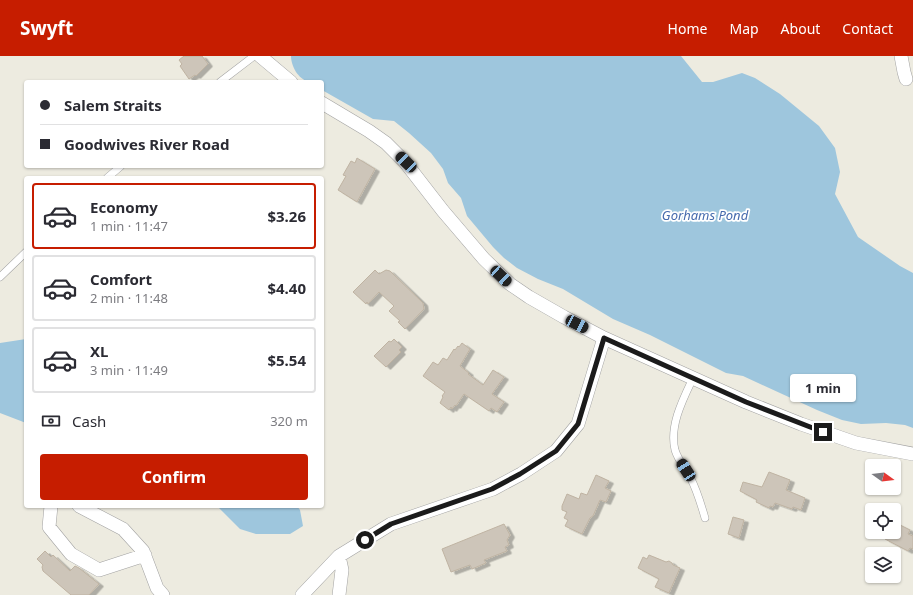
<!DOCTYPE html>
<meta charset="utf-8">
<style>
:root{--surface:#fff;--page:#f2f2f3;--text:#2b2b33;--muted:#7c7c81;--line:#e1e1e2;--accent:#c61d00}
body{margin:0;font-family:"Noto Sans",sans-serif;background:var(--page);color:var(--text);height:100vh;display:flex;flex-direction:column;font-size:15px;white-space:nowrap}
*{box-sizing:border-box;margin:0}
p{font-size:13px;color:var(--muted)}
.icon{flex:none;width:22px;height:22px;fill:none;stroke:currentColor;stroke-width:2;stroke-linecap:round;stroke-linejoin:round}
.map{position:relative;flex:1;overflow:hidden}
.details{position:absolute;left:24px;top:120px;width:300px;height:332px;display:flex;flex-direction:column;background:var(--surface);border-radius:4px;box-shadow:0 1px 3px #0004}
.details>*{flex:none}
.banner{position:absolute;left:24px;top:24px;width:300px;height:88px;border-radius:4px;box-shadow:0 1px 3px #0004;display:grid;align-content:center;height:88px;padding:0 16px;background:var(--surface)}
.needle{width:26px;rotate:105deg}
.controls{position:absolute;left:865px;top:403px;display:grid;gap:8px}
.controls a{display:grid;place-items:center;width:36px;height:36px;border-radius:4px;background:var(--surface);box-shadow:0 1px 3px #0004;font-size:20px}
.end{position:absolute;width:18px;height:18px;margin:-9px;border:5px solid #1b1b1b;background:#fff;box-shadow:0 0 0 2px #fff}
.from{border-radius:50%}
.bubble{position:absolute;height:28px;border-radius:4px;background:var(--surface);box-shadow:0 1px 3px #0004;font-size:13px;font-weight:700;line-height:28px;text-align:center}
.car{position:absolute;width:12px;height:24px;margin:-12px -6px;border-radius:5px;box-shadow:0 0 3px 1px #0007;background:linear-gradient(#222 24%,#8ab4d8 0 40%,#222 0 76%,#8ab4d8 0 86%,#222 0)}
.banner b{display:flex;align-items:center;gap:14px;height:38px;font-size:15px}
.banner b+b{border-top:1px solid var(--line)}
.banner i{width:10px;height:10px;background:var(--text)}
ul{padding:7px 0 0;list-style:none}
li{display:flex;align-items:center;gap:12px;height:66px;margin:0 8px 6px;padding:0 8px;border:2px solid var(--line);border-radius:4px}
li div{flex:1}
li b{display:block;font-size:15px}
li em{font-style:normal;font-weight:700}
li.active{border-color:var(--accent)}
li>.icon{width:36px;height:36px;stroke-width:1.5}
.pay{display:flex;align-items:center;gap:10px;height:44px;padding:0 16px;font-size:15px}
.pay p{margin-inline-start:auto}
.cta{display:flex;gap:8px;margin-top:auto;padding:8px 16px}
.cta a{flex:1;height:46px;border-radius:4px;background:var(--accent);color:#fff;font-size:16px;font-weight:700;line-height:46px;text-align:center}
header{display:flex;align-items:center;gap:24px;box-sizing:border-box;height:56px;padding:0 20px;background:var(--accent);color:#fff}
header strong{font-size:19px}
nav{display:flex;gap:22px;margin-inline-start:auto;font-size:14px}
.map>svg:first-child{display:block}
.water{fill:#9ec6dd}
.building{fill:#cdc5b9;stroke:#bfb3a2;filter:url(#shadow)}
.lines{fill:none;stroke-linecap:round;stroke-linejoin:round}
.lane-casing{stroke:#a2a2a2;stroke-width:8}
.street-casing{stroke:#a2a2a2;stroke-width:14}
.lane{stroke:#fff;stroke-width:7}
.street{stroke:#fff;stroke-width:13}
.route{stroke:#1b1b1b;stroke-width:5}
.labels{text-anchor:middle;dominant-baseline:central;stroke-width:3.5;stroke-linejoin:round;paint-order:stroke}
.water-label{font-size:13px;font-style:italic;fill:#456aad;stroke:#fff}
</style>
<header>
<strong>Swyft</strong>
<nav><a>Home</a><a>Map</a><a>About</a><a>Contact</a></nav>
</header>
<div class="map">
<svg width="913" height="539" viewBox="0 0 913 539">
<defs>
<filter id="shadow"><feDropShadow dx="4.5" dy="2.5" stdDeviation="0" flood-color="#0004"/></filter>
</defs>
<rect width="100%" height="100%" fill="#edebe0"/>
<path class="water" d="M 291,0 L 681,0 L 702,26 L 713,26 L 742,17 L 755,22 L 780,38 L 819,70 L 835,92 L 840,116 L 835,138 L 858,181 L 900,210 L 913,217 L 913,372 L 905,369 L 886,367 L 861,368 L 842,364 L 817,354 L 743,320 L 726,317 L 650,279 L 613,263 L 563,233 L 538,223 L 517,212 L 504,202 L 493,191 L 467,160 L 461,142 L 448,127 L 443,113 L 431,97 L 409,77 L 394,65 L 373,63 L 322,34 L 322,26 C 318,26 312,27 309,26 C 298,23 291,10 291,0 Z
M 26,283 L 26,367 L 0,357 L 0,287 Z
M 217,450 L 297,450 L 300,454 L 303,470 L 290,478 L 256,478 L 240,473 Z"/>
<path class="building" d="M 184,0 L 202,0 L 208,8 L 196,20 L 195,19 L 189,23 L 180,10 L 182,8 L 179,4 Z
M 357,102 L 375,113 L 357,146 L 338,134 L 346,120 L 343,119 L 351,105 L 355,107 Z
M 375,214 L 379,218 L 386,214 L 390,215 L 423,247 L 424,253 L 405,273 L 398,266 L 400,265 L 389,255 L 394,250 L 379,236 L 368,248 L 367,246 L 366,248 L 353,236 Z
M 394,283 L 402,291 L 399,294 L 401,296 L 386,311 L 374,300 L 389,285 L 391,286 Z
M 462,287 L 470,293 L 460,310 L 469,317 L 468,318 L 483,329 L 493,314 L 504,321 L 492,338 L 504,346 L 497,356 L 491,352 L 489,355 L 464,338 L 456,350 L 455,349 L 452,353 L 451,351 L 449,354 L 440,347 L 443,341 L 442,340 L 445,336 L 423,320 L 433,306 L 438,309 L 443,302 L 447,304 L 454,293 L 455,294 L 458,290 L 459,291 Z
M 769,416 L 790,424 L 786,434 L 805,442 L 801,454 L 793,451 L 792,453 L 775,447 L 773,451 L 770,450 L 769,452 L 756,446 L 757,444 L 740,435 L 743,426 L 762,431 Z
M 596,419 L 609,425 L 605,432 L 611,435 L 606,446 L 600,444 L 593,460 L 590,462 L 582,478 L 565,470 L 568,464 L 564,462 L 567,456 L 562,454 L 562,450 L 567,438 L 579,443 L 581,437 L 587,439 Z
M 733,461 L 744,464 L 739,482 L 728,478 Z
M 894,466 L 910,474 L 908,478 L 913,480 L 913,493 L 910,492 L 908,495 L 885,483 L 889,476 L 894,476 Z
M 504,468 L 510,479 L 507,484 L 509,489 L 505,491 L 507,495 L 484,504 L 486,507 L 472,513 L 470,509 L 451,516 L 442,493 Z
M 45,495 L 51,501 L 53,499 L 70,515 L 75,510 L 79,512 L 99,528 L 89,539 L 71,539 L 43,515 L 42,511 L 43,509 L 37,503 Z
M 649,499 L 666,506 L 669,505 L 672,507 L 673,509 L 680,512 L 669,537 L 655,531 L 659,523 L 638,512 L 643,501 L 647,503 Z"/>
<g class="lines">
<defs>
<path id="lane" d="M 220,26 L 254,0
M 107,122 L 121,110
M 0,221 L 26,196
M 693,322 C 683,343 669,370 675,394 C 678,404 685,412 690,421 C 697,434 701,448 705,462"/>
<path id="street" d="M 260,0 L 291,26
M 901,0 L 904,16 L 906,23
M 322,47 L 369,75 L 386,87 L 405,106 L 443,155 L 484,203 L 510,228 L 529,241 L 564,261 L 604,282 L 746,346 L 801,368 L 856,387 L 913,398
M 51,450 L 49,471 L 71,498 L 99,514 L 145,499
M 79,450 L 123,473 L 143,495 L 157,532 L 163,539
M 302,539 L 339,500 L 391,468 L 493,433 L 521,418 L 556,395 L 578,368 L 604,282
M 339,539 L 342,514 L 339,500"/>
</defs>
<use href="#lane" class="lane-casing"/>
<use href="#street" class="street-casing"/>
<use href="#lane" class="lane"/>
<use href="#street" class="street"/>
</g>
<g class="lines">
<path class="route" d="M 365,484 L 391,468 L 492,433 L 520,418 L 556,395 L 578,368 L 604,282 L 746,346 L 823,376"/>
</g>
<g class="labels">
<g class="water-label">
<text x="705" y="159">Gorhams Pond</text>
</g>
</g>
</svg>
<div class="controls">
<a><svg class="needle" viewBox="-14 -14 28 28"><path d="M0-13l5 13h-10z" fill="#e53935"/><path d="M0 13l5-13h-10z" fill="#7c7c81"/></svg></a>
<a><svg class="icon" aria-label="locate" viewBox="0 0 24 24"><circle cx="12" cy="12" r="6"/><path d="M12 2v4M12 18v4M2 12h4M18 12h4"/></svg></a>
<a><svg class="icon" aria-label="layers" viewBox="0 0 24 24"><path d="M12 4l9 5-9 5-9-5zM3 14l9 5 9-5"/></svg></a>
</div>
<i class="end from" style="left:365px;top:484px"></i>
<i class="end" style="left:823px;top:376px"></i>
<div class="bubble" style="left:790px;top:318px;width:66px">1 min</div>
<i class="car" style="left:406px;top:106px;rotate:314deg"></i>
<i class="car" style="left:501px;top:220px;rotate:133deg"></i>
<i class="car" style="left:577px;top:268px;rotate:117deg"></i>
<i class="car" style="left:686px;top:414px;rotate:327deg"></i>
<div class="banner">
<b><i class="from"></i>Salem Straits</b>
<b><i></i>Goodwives River Road</b>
</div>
<section class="details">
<ul>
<li class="active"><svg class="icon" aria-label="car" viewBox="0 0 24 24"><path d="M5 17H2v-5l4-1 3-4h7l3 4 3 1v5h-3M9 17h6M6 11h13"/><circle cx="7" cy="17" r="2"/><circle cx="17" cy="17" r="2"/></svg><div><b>Economy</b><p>1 min · 11:47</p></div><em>$3.26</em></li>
<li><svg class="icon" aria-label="car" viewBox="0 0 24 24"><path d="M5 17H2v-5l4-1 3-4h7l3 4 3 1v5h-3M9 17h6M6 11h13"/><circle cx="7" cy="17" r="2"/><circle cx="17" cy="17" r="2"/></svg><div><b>Comfort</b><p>2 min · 11:48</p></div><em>$4.40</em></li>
<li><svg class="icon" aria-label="car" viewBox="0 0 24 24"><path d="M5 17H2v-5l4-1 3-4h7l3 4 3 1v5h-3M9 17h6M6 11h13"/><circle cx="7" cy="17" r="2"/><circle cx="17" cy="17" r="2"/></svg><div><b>XL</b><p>3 min · 11:49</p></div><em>$5.54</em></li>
</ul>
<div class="pay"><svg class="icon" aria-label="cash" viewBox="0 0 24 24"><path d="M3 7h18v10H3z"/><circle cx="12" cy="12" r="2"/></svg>Cash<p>320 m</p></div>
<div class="cta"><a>Confirm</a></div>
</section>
</div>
